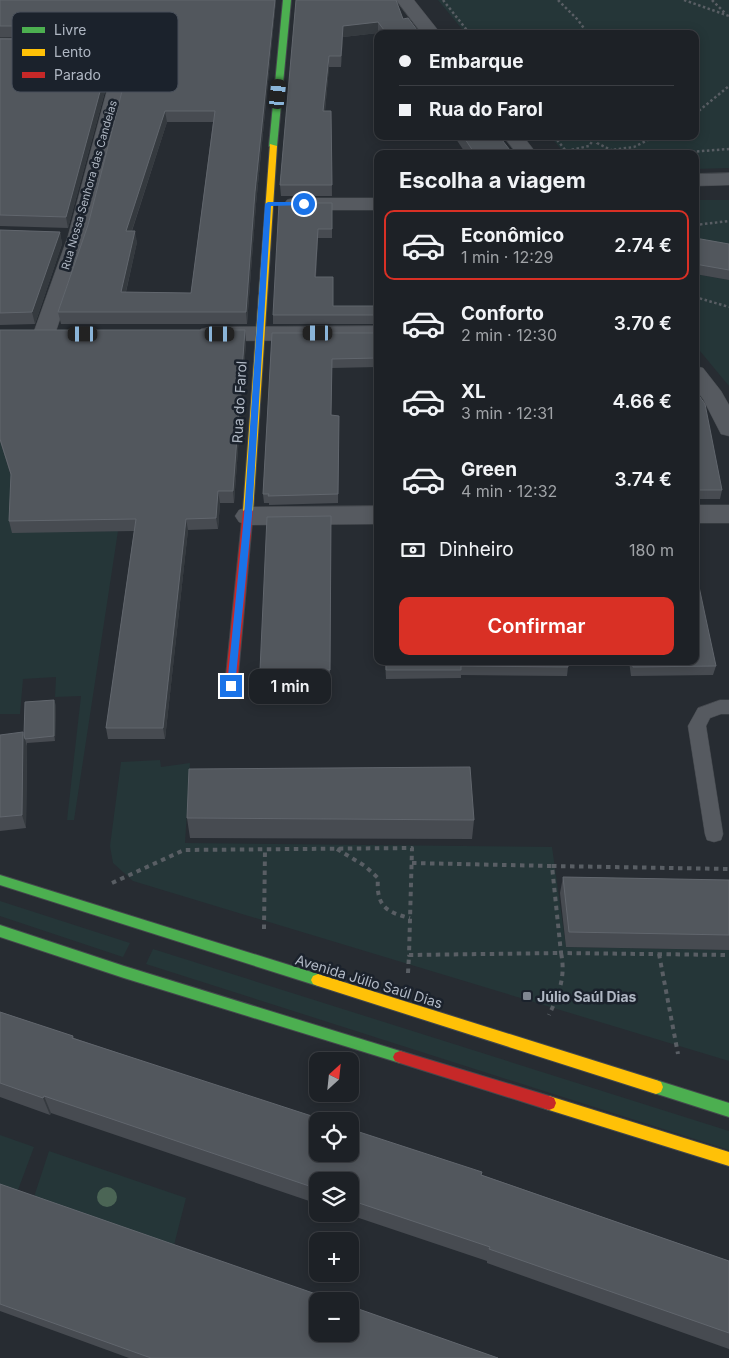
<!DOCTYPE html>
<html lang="pt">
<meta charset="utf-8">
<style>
:root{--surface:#1d2126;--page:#2a2e32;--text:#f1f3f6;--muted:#a0a3a7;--line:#3b3e43;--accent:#d93025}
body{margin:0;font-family:Inter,sans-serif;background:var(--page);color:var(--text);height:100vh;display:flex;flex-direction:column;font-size:19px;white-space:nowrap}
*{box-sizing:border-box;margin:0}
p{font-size:16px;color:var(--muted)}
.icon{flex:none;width:28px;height:28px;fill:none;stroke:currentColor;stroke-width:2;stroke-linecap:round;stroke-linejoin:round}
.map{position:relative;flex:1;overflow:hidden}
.sheet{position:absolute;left:374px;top:150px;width:325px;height:515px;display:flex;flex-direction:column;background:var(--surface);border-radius:10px;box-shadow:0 2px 12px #0003,0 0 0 1px var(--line)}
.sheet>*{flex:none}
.top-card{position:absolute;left:374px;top:30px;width:325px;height:110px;border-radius:10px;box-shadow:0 2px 12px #0003,0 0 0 1px var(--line);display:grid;align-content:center;height:110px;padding:0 25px;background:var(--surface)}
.needle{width:32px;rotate:27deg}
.controls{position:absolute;left:309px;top:1052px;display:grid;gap:10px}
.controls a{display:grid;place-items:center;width:50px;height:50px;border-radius:10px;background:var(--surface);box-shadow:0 2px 12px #0003,0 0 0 1px var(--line);font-size:25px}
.end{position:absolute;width:22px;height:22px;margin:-11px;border:6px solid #1a73e8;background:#fff;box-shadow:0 0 0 2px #fff}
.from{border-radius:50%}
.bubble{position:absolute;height:35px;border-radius:10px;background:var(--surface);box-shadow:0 2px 12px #0003,0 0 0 1px var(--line);font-size:16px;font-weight:600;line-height:35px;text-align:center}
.car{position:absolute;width:15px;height:30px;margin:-15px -8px;border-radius:6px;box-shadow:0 0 4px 1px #0007;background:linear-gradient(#222 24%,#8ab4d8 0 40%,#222 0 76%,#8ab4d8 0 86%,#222 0)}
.top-card b{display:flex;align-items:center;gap:18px;height:48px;font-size:19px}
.top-card b+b{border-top:1px solid var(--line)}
.top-card i{width:12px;height:12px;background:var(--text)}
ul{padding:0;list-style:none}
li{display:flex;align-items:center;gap:15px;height:70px;margin:0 10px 8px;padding:0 15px;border:2px solid transparent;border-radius:10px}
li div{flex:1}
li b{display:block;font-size:19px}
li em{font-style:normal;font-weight:600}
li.current{border-color:var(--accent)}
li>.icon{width:45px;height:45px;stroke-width:1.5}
h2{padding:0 25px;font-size:22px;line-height:60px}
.pay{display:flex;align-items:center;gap:12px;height:55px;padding:0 25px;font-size:19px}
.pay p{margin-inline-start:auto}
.action{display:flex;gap:10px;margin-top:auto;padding:10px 25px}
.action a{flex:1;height:58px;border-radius:10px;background:var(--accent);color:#fff;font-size:20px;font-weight:600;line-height:58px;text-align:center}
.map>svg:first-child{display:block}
.green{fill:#253638}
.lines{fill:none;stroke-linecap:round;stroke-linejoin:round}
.lane-casing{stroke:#44484d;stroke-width:1}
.street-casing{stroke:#44484d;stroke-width:1}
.fast-casing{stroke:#44484d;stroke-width:2}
.slow-casing{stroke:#44484d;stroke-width:2}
.jam-casing{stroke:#44484d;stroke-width:2}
.path-far1{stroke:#595e64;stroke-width:2.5;stroke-dasharray:2.5 2.5;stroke-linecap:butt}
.path{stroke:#595e64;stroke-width:4;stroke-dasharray:4.5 4.5;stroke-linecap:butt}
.lane{fill:#565a60;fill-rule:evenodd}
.street{fill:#565a60;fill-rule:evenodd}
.fast{fill:#4caf50;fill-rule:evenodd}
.slow{fill:#ffc107;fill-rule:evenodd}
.jam{fill:#c62828;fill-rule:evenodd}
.tree{fill:#4b6555}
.wall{fill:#474b51;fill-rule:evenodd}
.shaded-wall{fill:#353a3f}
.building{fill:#52575d;stroke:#61666d;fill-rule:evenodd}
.route{fill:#1a73e8}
.poi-dot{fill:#808791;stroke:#1b222c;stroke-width:2}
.labels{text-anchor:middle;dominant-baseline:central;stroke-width:5;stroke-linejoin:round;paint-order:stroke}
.far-street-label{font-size:11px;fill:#b0b8c4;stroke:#1b222c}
.street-label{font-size:14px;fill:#b0b8c4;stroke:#1b222c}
.poi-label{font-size:14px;font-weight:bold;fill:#b0b8c4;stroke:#1b222c;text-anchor:start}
.key{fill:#1b222c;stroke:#484f5a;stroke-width:1}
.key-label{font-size:14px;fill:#b0b8c4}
</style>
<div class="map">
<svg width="729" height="1358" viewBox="0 0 729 1358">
<rect width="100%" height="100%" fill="#272c32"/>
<path class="green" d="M 438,0 L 729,0 L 729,168 L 695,169 L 695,154 L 596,154 L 594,151 L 565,154 L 550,136 L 695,136 L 695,34 L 466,34 Z
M 695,200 L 729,200 L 729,254 L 695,248 Z
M 695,274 L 729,280 L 729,386 L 695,345 Z
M 0,438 L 14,486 L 12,532 L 118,531 L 74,820 L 67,820 L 81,696 L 55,697 L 56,677 L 23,679 L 20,714 L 0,714 Z
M 160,760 L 161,767 L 190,763 L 185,843 L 552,847 L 566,947 L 729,950 L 729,1061 L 133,881 L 113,863 L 110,846 L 121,762 Z
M 0,901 L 130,943 L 123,957 L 0,916 Z
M 153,949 L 729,1131 L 729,1150 L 146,964 Z
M 0,1135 L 34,1147 L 15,1198 L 0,1193 Z
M 49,1151 L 186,1198 L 172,1253 L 31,1206 Z"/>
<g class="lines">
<defs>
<path id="lane" d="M 720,700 L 729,700 L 729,714 L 721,714 L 710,718 L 706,726 L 723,834 L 721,840 L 714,842 L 707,840 L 705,834 L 688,726 L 698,708 Z"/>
<path id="street" d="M 396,0 L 414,0 L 441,34 L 422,34 Z
M 0,38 L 128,39 L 134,40 L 137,44 L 88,236 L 55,334 L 52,339 L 44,341 L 36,339 L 33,334 L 68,236 L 118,49 L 0,48 Z
M 503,136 L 523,136 L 537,154 L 517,154 Z
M 729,173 L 729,185 L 695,186 L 695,174 Z
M 294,198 L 378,198 L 378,210 L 294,210 L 287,208 L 284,204 L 287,200 Z
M 378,326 L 378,340 L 209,341 L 201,339 L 198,334 L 201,329 L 209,327 Z
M 695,366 L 703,368 L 721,391 L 729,405 L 729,436 L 721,434 L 703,399 L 695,389 Z
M 695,505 L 729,505 L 729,523 L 695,523 Z
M 378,506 L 378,524 L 248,525 L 239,522 L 235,516 L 239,510 L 248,507 Z"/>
<path id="fast" d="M 283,0 L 291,0 L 277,146 L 273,148 L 269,146 Z
M 0,875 L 318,974 L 323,976 L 325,980 L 323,984 L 318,986 L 0,885 Z
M 0,925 L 124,966 L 400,1051 L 405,1053 L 407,1057 L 405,1061 L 400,1063 L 124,978 L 0,937 Z
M 656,1080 L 729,1103 L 729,1117 L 651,1092 L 649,1087 L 651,1082 Z"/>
<path id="slow" d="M 270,144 L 277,146 L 253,511 L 248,515 L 243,511 Z
M 318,974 L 656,1080 L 661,1082 L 663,1087 L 661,1092 L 656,1094 L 318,986 L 313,984 L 311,980 L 313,976 Z
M 549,1096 L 729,1152 L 729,1166 L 549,1110 L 544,1108 L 542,1103 L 544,1098 Z"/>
<path id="jam" d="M 248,507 L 253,511 L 237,686 L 235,689 L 227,689 L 225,686 L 243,511 Z
M 400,1051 L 549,1096 L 554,1098 L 556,1103 L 554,1108 L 549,1110 L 400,1063 L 395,1061 L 393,1057 L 395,1053 Z"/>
</defs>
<use href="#lane" class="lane-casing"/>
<use href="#street" class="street-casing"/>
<use href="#fast" class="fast-casing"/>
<use href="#slow" class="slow-casing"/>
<use href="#jam" class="jam-casing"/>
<path class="path-far1" d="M 443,0 L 470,34
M 558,0 L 578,20 L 588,34
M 684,0 L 729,16
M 712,0 L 726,14
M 695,114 L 729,86
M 554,136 L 566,151 L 589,146 L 596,136
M 596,138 L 597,143 L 611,150 L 631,154
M 605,154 L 611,150 L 634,147 L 656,136
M 662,154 L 729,149
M 695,225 L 729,221
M 695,297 L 729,307"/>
<path class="path" d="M 337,849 L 365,866 L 378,878 C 376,905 385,912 410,918
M 412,863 L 552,866 L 561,953 L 729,955
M 552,866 L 729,869
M 112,883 L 184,850 L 412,848 L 409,955 L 561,953 C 566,976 559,994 549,1015
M 264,929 L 265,849
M 659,954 L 678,1054
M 408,973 L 409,955"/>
<use href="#lane" class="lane"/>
<use href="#street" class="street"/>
<use href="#fast" class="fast"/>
<use href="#slow" class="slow"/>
<use href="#jam" class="jam"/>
</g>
<circle class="tree" cx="107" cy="1197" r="10"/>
<path class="wall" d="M 0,0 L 276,0 L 256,204 L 247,324 L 61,324 L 58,312 L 88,225 L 135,39 L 134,38 L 128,37 L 0,37 ZM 167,122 L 213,122 L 191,293 L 126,292 L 137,242 L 132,231 Z
M 296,0 L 403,19 L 420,34 L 379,34 L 378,33 L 343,37 L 341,67 L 329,67 L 325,111 L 331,111 L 332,196 L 281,196 L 280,185 Z
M 0,39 L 116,51 L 68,228 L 0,226 Z
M 454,136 L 499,136 L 513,154 L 466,154 Z
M 332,203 L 332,238 L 318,238 L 316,277 L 333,306 L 378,306 L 378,324 L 273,324 L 273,315 Z
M 0,230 L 60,232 L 62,244 L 35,324 L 0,325 Z
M 695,238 L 729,244 L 729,280 L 695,274 Z
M 0,330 L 246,342 L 234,503 L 220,503 L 218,529 L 188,530 L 165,739 L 108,739 L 106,728 L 134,531 L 12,533 L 9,521 L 11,476 L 0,441 Z
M 272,333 L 378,333 L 378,367 L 332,368 L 331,415 L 339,416 L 338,503 L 269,505 L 269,503 L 264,503 L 263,494 Z
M 695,390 L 722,490 L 720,499 L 695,499 Z
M 331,516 L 330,680 L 261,680 L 260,670 Z
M 385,661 L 568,667 L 567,676 L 461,675 L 461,678 L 386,679 Z
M 629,661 L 695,661 L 716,666 L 713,675 L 631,676 Z
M 56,705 L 55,741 L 27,743 L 27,746 L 26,828 L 0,831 L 0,735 L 24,735 Z
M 187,818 L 474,820 L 472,839 L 190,838 Z
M 563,877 L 729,880 L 729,950 L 566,947 L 560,893 Z
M 0,1012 L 73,1036 L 74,1038 L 482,1175 L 729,1261 L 729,1349 L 487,1263 L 487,1261 L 347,1214 L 350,1214 L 350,1181 L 318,1181 L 318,1204 L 51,1113 L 50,1115 L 0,1097 Z
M 0,1184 L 498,1358 L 129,1358 L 0,1311 Z"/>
<path class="shaded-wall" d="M 275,0 L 276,0 L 256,204 L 247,324 L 246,312 L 255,192 Z
M 378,22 L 378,33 L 343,37 L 341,67 L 341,56 L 343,26 Z
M 114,40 L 116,51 L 68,228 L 66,217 Z
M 329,56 L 329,67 L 324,122 L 323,111 Z
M 165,111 L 167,122 L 128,242 L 126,231 Z
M 318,229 L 318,238 L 315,286 L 315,277 Z
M 135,231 L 137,242 L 123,304 L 121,292 Z
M 60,232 L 62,244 L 35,324 L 32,312 Z
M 245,330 L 246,342 L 234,503 L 233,491 Z
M 218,491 L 220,503 L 218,529 L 216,518 Z
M 186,519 L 188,530 L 165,739 L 163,728 Z
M 54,700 L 56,705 L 55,741 L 54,736 Z
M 23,732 L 27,746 L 26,828 L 22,815 Z
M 44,1096 L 51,1113 L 50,1115 L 43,1098 Z"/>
<path class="building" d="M 0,0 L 275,0 L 255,192 L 246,312 L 58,312 L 88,225 L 137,32 L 133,27 L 127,26 L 0,26 ZM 165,111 L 215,111 L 191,293 L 121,292 L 135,231 L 126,231 Z
M 296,0 L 396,0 L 403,19 L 408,18 L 420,34 L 387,34 L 378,22 L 343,26 L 341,56 L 329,56 L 323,111 L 331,111 L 332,185 L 280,185 Z
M 0,39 L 114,40 L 66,217 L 0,215 Z
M 463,136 L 499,136 L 513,154 L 475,154 Z
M 279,203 L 332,203 L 332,229 L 318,229 L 315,277 L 333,277 L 333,306 L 378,306 L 378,315 L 273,315 Z
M 0,230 L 60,232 L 32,312 L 0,313 Z
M 695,238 L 729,244 L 729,270 L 695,264 Z
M 0,330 L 245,330 L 233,491 L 218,491 L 216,518 L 186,519 L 163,728 L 106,728 L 136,519 L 9,521 L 11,474 L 0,439 Z
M 272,333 L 378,333 L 378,358 L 332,359 L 331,415 L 339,416 L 338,494 L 268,496 L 269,494 L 263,494 Z
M 695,390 L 705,404 L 722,490 L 695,490 Z
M 331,516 L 330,670 L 260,670 L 267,517 Z
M 695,568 L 716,666 L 633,667 L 632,661 L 695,661 Z
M 386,661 L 568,661 L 568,667 L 461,666 L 461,670 L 386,670 Z
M 54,700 L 54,736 L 25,739 L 24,735 L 25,702 Z
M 23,732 L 22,815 L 0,817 L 0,735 Z
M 470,767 L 474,820 L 187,818 L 189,769 Z
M 563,877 L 729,880 L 729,935 L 569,932 Z
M 0,1012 L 73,1036 L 72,1038 L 327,1121 L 318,1121 L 318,1154 L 350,1154 L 350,1129 L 482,1172 L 481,1175 L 729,1261 L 729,1333 L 489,1249 L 490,1247 L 350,1200 L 350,1181 L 318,1181 L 318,1189 L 44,1096 L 43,1098 L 0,1083 Z
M 0,1184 L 336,1301 L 318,1301 L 318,1334 L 350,1334 L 350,1306 L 498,1358 L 151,1358 L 0,1304 Z"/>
<path class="route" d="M 304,202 L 306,205 L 271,206 L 252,516 L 235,686 L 231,689 L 227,686 L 244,516 L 265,204 L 268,202 Z"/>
<rect class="poi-dot" x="522" y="991" width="10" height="10" rx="2.5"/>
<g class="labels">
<g class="far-street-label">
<text transform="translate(89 185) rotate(-74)">Rua Nossa Senhora das Candeias</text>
</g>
<g class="street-label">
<text transform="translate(239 402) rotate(-87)">Rua do Farol</text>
<text transform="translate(369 981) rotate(17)">Avenida Júlio Saúl Dias</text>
</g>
<g class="poi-label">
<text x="537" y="996">Júlio Saúl Dias</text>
</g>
</g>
<rect x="12" y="12" width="166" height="80" rx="8" class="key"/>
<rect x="22" y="27" width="23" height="6" fill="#4caf50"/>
<rect x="22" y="49" width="23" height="7" fill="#ffc107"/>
<rect x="22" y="72" width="23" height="6" fill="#c62828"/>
<g class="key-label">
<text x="54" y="35">Livre</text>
<text x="54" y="57">Lento</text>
<text x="54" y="80">Parado</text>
</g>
</svg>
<div class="controls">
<a><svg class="needle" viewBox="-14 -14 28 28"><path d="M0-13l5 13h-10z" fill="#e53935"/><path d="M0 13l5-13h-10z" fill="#a0a3a7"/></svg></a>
<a><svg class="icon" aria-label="locate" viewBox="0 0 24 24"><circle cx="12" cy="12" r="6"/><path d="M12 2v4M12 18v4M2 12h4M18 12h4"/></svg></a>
<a><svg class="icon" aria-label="layers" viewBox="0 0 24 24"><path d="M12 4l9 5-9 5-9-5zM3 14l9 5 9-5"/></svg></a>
<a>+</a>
<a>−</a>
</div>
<i class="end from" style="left:304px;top:204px"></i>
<i class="end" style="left:231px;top:686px"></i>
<div class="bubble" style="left:249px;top:669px;width:82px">1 min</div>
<i class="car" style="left:278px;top:94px;rotate:6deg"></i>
<i class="car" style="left:318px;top:333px;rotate:270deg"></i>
<i class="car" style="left:83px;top:334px;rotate:270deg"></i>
<i class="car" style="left:220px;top:334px;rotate:90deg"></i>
<div class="top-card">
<b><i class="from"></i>Embarque</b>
<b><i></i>Rua do Farol</b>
</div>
<section class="sheet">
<h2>Escolha a viagem</h2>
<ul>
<li class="current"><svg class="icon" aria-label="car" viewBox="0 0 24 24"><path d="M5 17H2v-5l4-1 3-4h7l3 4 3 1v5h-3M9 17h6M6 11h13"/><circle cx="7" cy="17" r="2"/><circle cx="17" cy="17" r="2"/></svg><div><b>Econômico</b><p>1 min · 12:29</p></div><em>2.74 €</em></li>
<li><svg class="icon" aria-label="car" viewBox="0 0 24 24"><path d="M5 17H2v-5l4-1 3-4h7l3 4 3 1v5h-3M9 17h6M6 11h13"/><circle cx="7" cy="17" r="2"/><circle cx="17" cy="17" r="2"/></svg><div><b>Conforto</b><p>2 min · 12:30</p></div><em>3.70 €</em></li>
<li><svg class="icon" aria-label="car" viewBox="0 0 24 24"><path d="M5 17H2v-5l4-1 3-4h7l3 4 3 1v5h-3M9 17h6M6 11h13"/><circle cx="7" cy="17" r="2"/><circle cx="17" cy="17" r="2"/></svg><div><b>XL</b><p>3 min · 12:31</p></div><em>4.66 €</em></li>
<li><svg class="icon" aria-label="car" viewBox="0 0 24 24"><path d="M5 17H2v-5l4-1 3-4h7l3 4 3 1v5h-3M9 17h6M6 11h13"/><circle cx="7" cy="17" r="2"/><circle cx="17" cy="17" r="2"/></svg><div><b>Green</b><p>4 min · 12:32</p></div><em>3.74 €</em></li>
</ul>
<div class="pay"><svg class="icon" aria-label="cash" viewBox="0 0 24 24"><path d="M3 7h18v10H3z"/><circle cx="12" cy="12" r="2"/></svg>Dinheiro<p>180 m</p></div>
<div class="action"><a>Confirmar</a></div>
</section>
</div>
